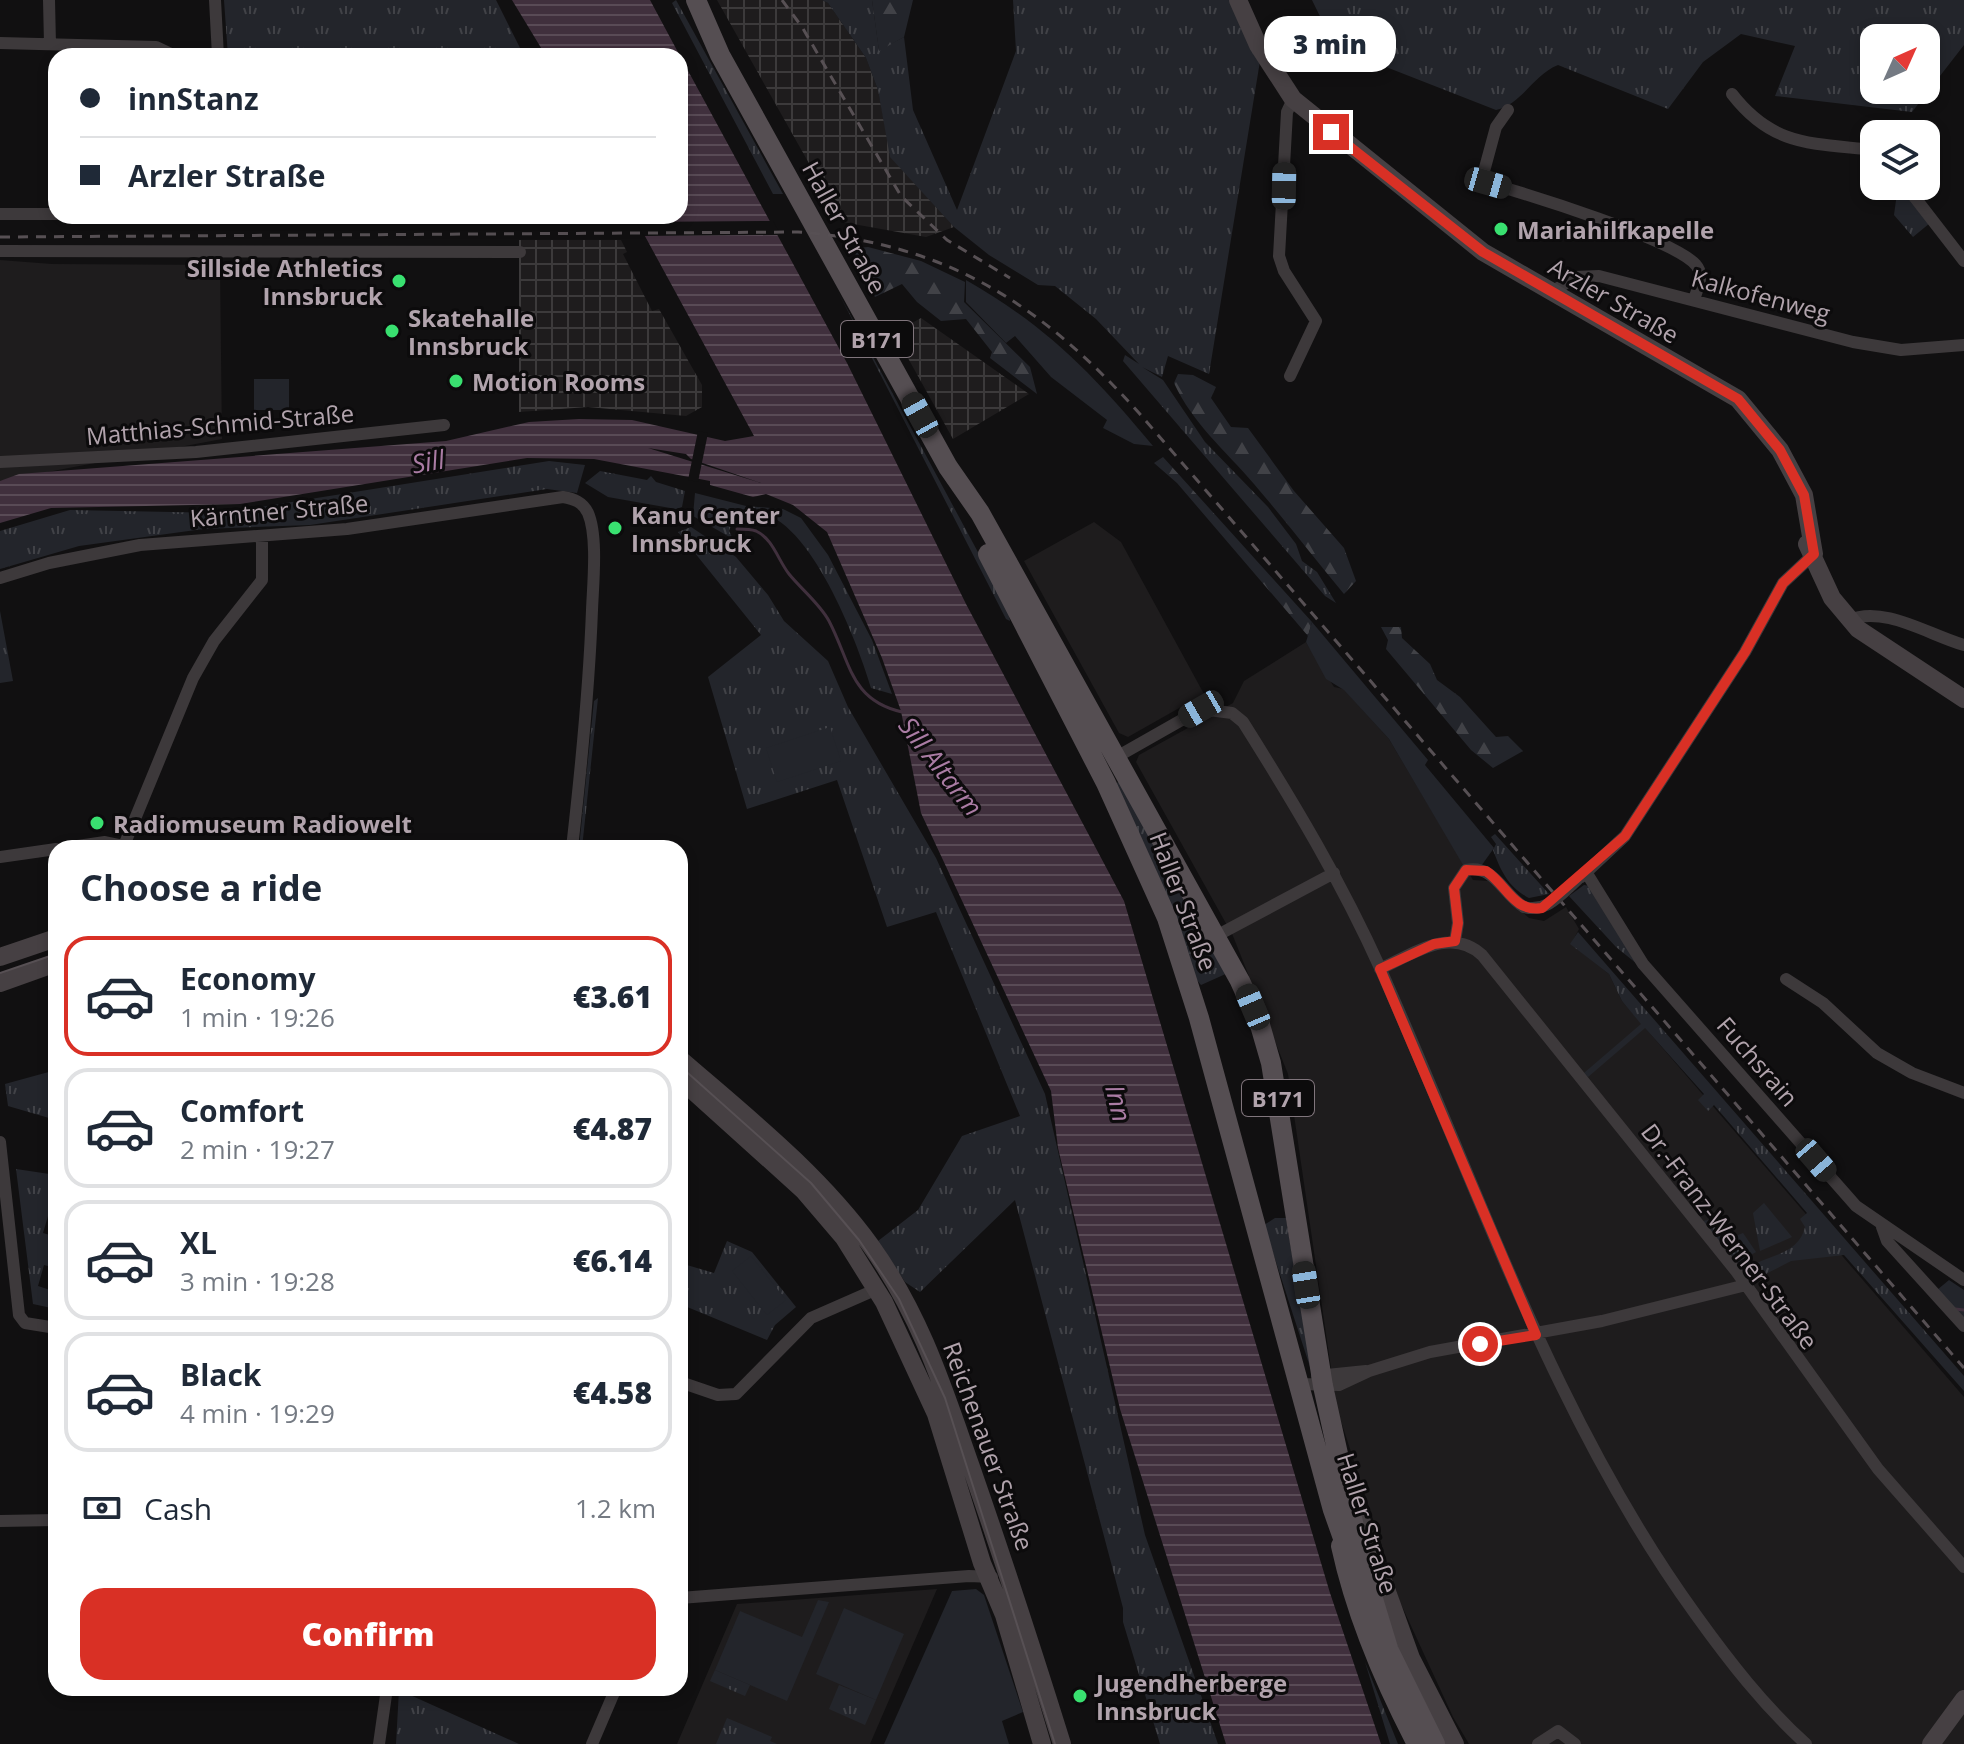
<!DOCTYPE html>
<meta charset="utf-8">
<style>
:root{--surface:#fff;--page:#f2f2f3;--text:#1f2937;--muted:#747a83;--line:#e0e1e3;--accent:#d93025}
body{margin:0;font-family:"Open Sans",sans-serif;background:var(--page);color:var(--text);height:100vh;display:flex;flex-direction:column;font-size:30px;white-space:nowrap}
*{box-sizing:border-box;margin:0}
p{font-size:26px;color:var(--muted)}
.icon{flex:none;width:44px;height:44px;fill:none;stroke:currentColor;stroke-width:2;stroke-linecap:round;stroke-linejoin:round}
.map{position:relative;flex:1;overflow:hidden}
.details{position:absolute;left:48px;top:840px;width:640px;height:856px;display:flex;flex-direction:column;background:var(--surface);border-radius:24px;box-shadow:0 4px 12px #0003}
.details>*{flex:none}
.hud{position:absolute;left:48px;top:48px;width:640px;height:176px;border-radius:24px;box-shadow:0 4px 12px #0003;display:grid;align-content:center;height:176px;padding:0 32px;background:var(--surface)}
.needle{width:52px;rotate:45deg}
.tools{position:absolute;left:1860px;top:24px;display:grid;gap:16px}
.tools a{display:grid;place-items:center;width:80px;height:80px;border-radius:16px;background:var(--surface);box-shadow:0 4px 12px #0003;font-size:40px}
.end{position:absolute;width:36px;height:36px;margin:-18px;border:10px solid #d93025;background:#fff;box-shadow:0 0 0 4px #fff}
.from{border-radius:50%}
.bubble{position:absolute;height:56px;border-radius:24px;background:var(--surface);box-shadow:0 4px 12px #0003;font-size:26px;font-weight:800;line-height:56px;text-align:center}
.car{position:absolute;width:24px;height:48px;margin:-24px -12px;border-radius:10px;box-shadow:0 0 6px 2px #0007;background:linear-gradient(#222 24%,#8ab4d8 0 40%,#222 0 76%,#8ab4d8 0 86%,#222 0)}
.hud b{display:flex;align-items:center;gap:28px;height:76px;font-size:30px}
.hud b+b{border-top:2px solid var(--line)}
.hud i{width:20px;height:20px;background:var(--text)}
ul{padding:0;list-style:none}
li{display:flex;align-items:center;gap:24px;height:120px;margin:0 16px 12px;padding:0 16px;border:4px solid var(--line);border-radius:24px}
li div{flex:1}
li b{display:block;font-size:30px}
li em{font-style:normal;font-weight:800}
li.current{border-color:var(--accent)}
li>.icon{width:72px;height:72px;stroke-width:1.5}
h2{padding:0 32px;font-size:36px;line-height:96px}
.pay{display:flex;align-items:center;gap:20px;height:88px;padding:0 32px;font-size:30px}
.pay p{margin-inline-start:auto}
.primary-button{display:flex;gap:16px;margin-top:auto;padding:16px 32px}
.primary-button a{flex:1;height:92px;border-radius:24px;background:var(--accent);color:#fff;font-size:32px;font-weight:800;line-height:92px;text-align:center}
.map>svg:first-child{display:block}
.built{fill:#1e1c1d}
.industrial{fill:url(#industrial-grid)}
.grass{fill:url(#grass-tufts);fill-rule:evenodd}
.forest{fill:url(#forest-firs)}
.garden{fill:#23252b}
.water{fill:url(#water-rules);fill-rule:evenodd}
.pier{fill:#111011}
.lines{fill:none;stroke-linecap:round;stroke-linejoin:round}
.stream{stroke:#40303d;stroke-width:3}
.street{stroke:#3d393b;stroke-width:12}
.secondary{stroke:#464043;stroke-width:18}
.primary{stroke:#554e52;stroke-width:20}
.tram{stroke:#575054;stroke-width:2}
.rail{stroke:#575054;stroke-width:3;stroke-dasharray:10 8;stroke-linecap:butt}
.street-bridge{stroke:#3d393b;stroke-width:12}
.route{stroke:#d93025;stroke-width:10}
.poi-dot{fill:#39e070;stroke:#0c0b0c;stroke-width:3}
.labels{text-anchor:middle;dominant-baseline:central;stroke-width:6;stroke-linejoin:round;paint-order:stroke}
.shield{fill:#0c0b0c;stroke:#80757c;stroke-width:2}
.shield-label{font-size:22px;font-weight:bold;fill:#b1a3ac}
.street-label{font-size:24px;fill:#b1a3ac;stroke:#0c0b0c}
.poi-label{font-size:24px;font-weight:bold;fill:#b1a3ac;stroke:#0c0b0c;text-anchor:start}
.water-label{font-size:26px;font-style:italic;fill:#aa7ca4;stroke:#0c0b0c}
</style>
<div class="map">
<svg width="1964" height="1744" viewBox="0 0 1964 1744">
<defs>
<pattern id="industrial-grid" width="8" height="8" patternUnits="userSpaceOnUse" patternTransform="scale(2)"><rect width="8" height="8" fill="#1e1c1d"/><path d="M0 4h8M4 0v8" fill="none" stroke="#3c3a3b"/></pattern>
<pattern id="grass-tufts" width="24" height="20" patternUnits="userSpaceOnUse" patternTransform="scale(2)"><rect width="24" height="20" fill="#23252b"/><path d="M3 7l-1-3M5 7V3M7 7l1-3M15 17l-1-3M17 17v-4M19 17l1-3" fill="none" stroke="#414247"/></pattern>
<pattern id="forest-firs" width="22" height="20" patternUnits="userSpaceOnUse" patternTransform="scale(2)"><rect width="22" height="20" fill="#23252b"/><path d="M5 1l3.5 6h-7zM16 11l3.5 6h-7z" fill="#414247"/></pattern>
<pattern id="water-rules" width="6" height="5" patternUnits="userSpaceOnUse" patternTransform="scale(2)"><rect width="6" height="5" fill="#40303d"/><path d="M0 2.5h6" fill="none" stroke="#594b56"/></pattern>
</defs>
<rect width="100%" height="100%" fill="#111011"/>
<path class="built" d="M 0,260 L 52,264 L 220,265 L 222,439 L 0,481 Z
M 1094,522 L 1121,542 L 1204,694 L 1128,737 L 1119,733 L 1024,561 Z
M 1306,642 L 1334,687 L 1344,689 L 1389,739 L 1473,880 L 1488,881 L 1529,918 L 1544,921 L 1566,907 L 1579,929 L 1571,944 L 1609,974 L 1622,1001 L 1964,1397 L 1964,1744 L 1469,1744 L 1453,1717 L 1400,1602 L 1337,1409 L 1288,1074 L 1233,936 L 1136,762 L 1139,755 L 1233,703 L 1244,681 Z
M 937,1589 L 870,1744 L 677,1744 L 737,1604 Z"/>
<path class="industrial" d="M 717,0 L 822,0 L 828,3 L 866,58 L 878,90 L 891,157 L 954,227 L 926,237 L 842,222 Z
M 519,240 L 621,240 L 627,252 L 623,254 L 652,311 L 659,309 L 702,385 L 702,407 L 686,416 L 588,407 L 519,412 Z
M 921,318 L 1029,394 L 953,439 L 894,333 Z"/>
<path class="grass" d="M 224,0 L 496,0 L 524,56 L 228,56 Z
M 676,0 L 783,194 L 773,194 L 672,3 Z
M 822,0 L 872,0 L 879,50 L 904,37 L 913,110 L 957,210 L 1016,51 L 1013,0 L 1235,0 L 1260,61 L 1209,374 L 1168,356 L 1162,377 L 1142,367 L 1163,380 L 1205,442 L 1268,507 L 1296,544 L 1302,561 L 1317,572 L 1336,603 L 1325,596 L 1123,361 L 1125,355 L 1139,364 L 1096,319 L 1055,286 L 1038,285 L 989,255 L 954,227 L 890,157 L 878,90 L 866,58 L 828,3 Z
M 1312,0 L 1964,0 L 1964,45 L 1912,112 L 1775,96 L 1795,46 L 1741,34 L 1703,62 L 1668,109 L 1558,65 C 1533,75 1522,104 1496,110 L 1335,47 ZM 1874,38 L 1926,38 L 1926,90 L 1874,90 Z
M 1898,186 L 1903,186 L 1930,223 L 1913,237 L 1894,215 Z
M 838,292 L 1008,608 L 1010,621 L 1006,619 Z
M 549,461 L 585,465 L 577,493 L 547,489 L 310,525 L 203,529 L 79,546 L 0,569 L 0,531 L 70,510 L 223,513 Z
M 600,471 L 647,480 L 651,476 L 656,482 L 685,491 L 682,507 L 676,509 L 608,497 L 585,483 Z
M 695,493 L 746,506 L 783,509 L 801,518 L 828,555 L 872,640 L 892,694 L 871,688 C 859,646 797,477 733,519 L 729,531 L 733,539 L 693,516 Z
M 691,527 L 736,557 L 768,595 L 784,621 L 828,661 L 848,707 L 936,858 L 1045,1094 L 1145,1535 L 1218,1744 L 1160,1744 L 1123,1622 L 1123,1608 L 1015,1200 L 920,1292 L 905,1282 L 878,1241 L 918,1210 L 962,1136 L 1020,1116 L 936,912 L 887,927 L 837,780 L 747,809 L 708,677 L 761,635 L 678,532 Z
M 0,611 L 13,681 L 0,683 Z
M 598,698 L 582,848 L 579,848 L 594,701 Z
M 1122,780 L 1230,972 L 1201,985 L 1192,974 L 1115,784 Z
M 1495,834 L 1549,894 L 1529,898 C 1508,887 1501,871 1493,850 L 1496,844 L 1491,837 Z
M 1584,885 L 1590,886 L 1642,968 L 1616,947 L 1569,896 Z
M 1578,932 L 1964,1376 L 1964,1391 L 1844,1255 L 1791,1261 L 1752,1281 L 1745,1270 C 1765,1254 1798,1257 1805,1227 L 1800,1219 L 1807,1213 L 1714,1105 L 1708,1111 L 1698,1100 L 1704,1094 L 1645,1028 L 1588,1077 L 1584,1073 L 1641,1024 L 1622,1001 L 1609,974 L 1570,944 Z
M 56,1070 L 56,1120 L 8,1106 L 5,1084 Z
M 16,1169 L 56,1175 L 56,1218 L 48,1216 L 43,1233 L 56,1237 L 56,1268 L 44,1265 L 38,1286 L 56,1292 L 56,1309 L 33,1304 Z
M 1764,1203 L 1792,1237 L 1760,1251 L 1753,1213 Z
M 1275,1218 L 1286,1218 L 1311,1370 L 1264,1225 Z
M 1713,1219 L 1731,1238 L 1743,1233 L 1756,1252 L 1737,1263 L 1703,1221 Z
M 727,1241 L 752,1252 L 796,1307 L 775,1325 L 767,1340 L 680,1304 L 680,1263 L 714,1273 Z
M 1365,1662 L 1398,1744 L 1390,1744 Z
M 715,1670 L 750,1685 L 745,1696 L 710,1681 Z
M 839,1685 L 876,1700 L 865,1725 L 829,1709 Z
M 399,1690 L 519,1744 L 396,1744 Z
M 727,1718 L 772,1737 L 770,1741 L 777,1744 L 716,1744 Z"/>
<path class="forest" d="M 872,0 L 913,0 L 904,37 L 879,51 Z
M 868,247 L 921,261 L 965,282 L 964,302 L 1030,367 L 1037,394 L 990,358 L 992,352 L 966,319 L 941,321 L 917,302 L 902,284 L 875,297 L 854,259 L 858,248 Z
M 1178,374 L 1193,375 L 1216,387 L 1211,398 L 1231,427 L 1248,428 L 1294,491 L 1344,548 L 1356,581 L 1344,594 C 1314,558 1285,520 1254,484 C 1225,450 1193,424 1174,383 Z
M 1163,457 L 1312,622 L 1308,636 L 1177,483 L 1154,463 Z
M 1381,627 L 1401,627 L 1402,638 L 1430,664 L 1437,680 L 1460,697 L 1496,737 L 1508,736 L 1523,751 L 1493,768 L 1471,750 L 1386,649 L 1388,640 Z"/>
<path class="garden" d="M 966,280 C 1048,327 1094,375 1153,446 L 1134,444 L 1103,428 L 1107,420 L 1051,377 L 1015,336 L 1006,343 L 966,302 Z
M 254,379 L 289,379 L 289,410 L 254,410 Z
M 1312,622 L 1428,760 L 1425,765 L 1494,848 L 1479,869 L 1466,870 L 1389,739 L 1344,690 L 1326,679 L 1306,642 Z
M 830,727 L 841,761 L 777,782 L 766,748 Z
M 751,1256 L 786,1300 L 767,1315 L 732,1271 Z
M 1949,1280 L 1964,1290 L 1964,1321 L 1937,1290 Z
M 976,1589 L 984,1595 L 1023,1712 L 1002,1721 L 1009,1744 L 884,1744 L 952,1591 Z
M 818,1600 L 829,1602 L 787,1701 L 715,1670 L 740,1611 L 802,1637 Z
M 844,1608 L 904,1634 L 876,1700 L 816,1674 Z"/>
<path class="water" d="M 512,0 L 650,0 L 680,56 L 546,56 Z
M 680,56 L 847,363 L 966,604 L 1124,901 L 1330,1593 L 1381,1744 L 1226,1744 L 1120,1409 L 1058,1148 L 1051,1091 L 921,813 L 901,711 L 882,658 L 827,532 L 793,505 L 766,494 L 753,497 L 710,485 L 710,481 L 594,459 L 527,458 L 240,504 L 51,508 L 0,523 L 0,481 L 19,474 L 446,441 L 529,422 L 579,419 L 632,420 L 725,441 L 754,436 L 634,216 L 680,216 ZM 648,448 L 686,454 L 691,459 L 761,483 Z"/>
<path class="pier" d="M 773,221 L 781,235 L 644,236 L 636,222 Z
M 698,431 L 708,433 L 698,482 L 688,480 Z"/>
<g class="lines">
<path class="stream" d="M 737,529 C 743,529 751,529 756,531 C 773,539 778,560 789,574 C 802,590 820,604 829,621 C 851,663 850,700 902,712
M 1955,1309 L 1964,1310"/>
<path class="street" d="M 49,0 L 50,44
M 215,0 L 218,56
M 0,43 L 156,47 L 175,56
M 1732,94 C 1773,147 1812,143 1874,150
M 1508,110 L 1496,127 L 1483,175 L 1488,183 C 1526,194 1674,239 1696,265 C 1705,275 1697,289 1694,300
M 1906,186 L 1964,261
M 0,214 L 56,214
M 0,251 L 520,252
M 1552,292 L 1575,277 L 1599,276 L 1853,342 L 1901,350 L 1964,345
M 1290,376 L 1316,321 L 1284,271 L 1279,256 L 1287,112 L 1293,99
M 0,462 L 196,452 L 444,425
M 0,578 L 49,563 L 140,545 L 347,529 L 563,497 C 574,499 583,502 588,513 C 598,536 593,584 592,610 C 589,690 581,769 572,848
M 1849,620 C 1884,605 1929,635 1964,645
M 1113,759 L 1201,709 L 1232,713 L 1243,722 C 1294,803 1342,883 1381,970 C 1479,1189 1554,1419 1696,1615 C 1729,1661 1764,1706 1806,1744
M 64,848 L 105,842 L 124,846
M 123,848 L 193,678 L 214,641 L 262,580 L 262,537
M 0,857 L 56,849
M 1586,872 L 1643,964 L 1856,1206 L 1964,1280
M 1581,877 L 1625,836 L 1745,652 L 1783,583 L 1814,554
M 1216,936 L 1334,873
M 1455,941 L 1458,923 L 1454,888 L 1466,870 C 1495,864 1503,895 1524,907
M 1380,969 C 1413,954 1451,926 1482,955 L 1736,1271 L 1878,1469 L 1964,1567
M 1786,979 L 1823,1003 L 1877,1053 L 1912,1073 L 1964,1093
M 0,1142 L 19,1315 L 25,1323 L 56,1328
M 1882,1227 L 1887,1241 L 1964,1326
M 1317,1376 L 1366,1371
M 680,1382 L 718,1395 L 736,1394 L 811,1318 L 877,1289
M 1299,1384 L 1339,1385 L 1369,1371 L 1430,1352 L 1602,1321 L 1746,1285
M 0,1521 L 56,1520
M 680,1598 L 969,1576 L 992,1577
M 379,1744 L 387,1688
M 592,1744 L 616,1688
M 1538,1744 L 1558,1731 L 1575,1744"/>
<path class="secondary" d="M 1238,0 L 1258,45 L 1293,99 L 1483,252 L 1738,399 L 1780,450 L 1804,495 L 1814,554
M 1807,544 L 1832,598 L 1858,629 L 1964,699
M 0,957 L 56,938
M 0,983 L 56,963
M 680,1059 C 747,1117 818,1173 871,1246 C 921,1316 943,1387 971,1467 C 1003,1559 1033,1651 1062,1744
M 680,1079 L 803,1190 L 844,1238 L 884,1302 L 936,1414 L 982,1563 L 1004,1615 L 1042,1744
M 1358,1511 L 1411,1658 L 1455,1744
M 1931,1744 L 1964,1699"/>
<path class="primary" d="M 696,0 L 720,55 L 948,467 L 980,513 L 1240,981 L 1260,1025 L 1271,1063 L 1323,1386 L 1362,1563 L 1390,1655
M 988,554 L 1106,783 L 1167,918 L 1199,1018 L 1333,1510 L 1350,1558
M 1341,1546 C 1356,1615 1384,1681 1417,1744
M 1385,1643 L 1435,1744"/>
<path class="tram" d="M 0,973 L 56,954
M 680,1066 L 811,1183 L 859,1240 L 899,1299 L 945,1398 L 1055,1744"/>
<path class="rail" d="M 782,0 L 802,27 L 901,196 L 947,240 L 1010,278
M 0,237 L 798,232 C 947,243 1041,304 1139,413 L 1964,1368"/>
<path class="street-bridge" d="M 1524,907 C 1547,913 1561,894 1577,880"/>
</g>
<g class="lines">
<path class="route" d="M 1331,132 L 1483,252 L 1738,399 L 1780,450 L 1804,495 L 1814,554 L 1783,583 L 1745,652 L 1625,836 L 1542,908 C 1514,913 1506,884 1486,871 L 1466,870 L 1454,888 L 1458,923 L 1455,941 L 1434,944 L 1380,969 L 1536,1335 L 1480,1344"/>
</g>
<g class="poi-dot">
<circle cx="1501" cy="229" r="8"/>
<circle cx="399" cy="281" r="8"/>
<circle cx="392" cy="331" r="8"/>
<circle cx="456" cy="381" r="8"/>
<circle cx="615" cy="528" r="8"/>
<circle cx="97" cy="823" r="8"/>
<circle cx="1080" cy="1696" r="8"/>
</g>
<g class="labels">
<g class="shield">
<rect x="841" y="321" width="72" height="36" rx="6"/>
<rect x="1242" y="1080" width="72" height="36" rx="6"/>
</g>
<g class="shield-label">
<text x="877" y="339">B171</text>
<text x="1278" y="1098">B171</text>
</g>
<g class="street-label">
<text transform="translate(845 227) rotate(61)">Haller Straße</text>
<text transform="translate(1761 295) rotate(15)">Kalkofenweg</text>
<text transform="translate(1614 300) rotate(30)">Arzler Straße</text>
<text transform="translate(220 424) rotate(-5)">Matthias-Schmid-Straße</text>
<text transform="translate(279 510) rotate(-5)">Kärntner Straße</text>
<text transform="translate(1184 901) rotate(69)">Haller Straße</text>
<text transform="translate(1758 1061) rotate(49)">Fuchsrain</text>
<text transform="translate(1730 1236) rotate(53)">Dr.-Franz-Werner-Straße</text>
<text transform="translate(989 1446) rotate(70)">Reichenauer Straße</text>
<text transform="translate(1368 1523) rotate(72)">Haller Straße</text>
</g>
<g class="poi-label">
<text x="1517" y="229">Mariahilfkapelle</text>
<text x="383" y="267" text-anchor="end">Sillside Athletics<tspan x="383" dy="28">Innsbruck</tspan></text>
<text x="408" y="317">Skatehalle<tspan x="408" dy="28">Innsbruck</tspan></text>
<text x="472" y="381">Motion Rooms</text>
<text x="631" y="514">Kanu Center<tspan x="631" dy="28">Innsbruck</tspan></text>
<text x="113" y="823">Radiomuseum Radiowelt</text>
<text x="1096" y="1682">Jugendherberge<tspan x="1096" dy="28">Innsbruck</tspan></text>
</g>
<g class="water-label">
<text transform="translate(428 461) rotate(-9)">Sill</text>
<text transform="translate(941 766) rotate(52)">Sill Altarm</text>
<text transform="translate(1119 1103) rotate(77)">Inn</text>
</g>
</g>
</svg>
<div class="tools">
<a><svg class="needle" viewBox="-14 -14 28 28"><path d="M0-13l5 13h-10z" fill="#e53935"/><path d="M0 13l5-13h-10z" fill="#747a83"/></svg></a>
<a><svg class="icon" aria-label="layers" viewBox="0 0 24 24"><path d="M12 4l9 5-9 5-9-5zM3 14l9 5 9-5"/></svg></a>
</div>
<i class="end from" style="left:1480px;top:1344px"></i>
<i class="end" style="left:1331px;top:132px"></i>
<div class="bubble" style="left:1264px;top:16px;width:132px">3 min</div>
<i class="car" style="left:1488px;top:183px;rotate:106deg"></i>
<i class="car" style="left:1284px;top:186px;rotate:1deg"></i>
<i class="car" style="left:920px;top:415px;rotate:331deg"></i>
<i class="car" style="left:1201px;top:709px;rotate:240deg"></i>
<i class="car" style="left:1253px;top:1007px;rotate:337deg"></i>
<i class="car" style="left:1816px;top:1160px;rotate:139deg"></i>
<i class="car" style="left:1306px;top:1285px;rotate:351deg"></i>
<div class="hud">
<b><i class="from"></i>innStanz</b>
<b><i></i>Arzler Straße</b>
</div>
<section class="details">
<h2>Choose a ride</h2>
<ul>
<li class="current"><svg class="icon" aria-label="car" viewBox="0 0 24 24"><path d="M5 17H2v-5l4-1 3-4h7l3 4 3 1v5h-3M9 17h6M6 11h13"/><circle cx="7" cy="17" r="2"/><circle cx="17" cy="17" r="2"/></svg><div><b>Economy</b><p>1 min · 19:26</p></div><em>€3.61</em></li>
<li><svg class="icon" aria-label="car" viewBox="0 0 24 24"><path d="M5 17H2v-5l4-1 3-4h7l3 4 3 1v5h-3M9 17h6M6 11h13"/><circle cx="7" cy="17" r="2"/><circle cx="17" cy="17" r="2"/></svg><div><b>Comfort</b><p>2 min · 19:27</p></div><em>€4.87</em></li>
<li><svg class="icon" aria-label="car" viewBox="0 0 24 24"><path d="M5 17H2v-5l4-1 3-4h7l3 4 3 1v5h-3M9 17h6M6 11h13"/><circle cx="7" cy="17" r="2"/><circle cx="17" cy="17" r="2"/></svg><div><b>XL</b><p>3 min · 19:28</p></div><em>€6.14</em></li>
<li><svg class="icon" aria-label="car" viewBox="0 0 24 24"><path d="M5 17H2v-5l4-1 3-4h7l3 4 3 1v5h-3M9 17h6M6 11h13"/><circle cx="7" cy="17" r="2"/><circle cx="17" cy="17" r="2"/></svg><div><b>Black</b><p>4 min · 19:29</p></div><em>€4.58</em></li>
</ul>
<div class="pay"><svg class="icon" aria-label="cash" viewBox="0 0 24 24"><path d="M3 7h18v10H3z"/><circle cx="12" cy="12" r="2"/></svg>Cash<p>1.2 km</p></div>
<div class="primary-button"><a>Confirm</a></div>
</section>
</div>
